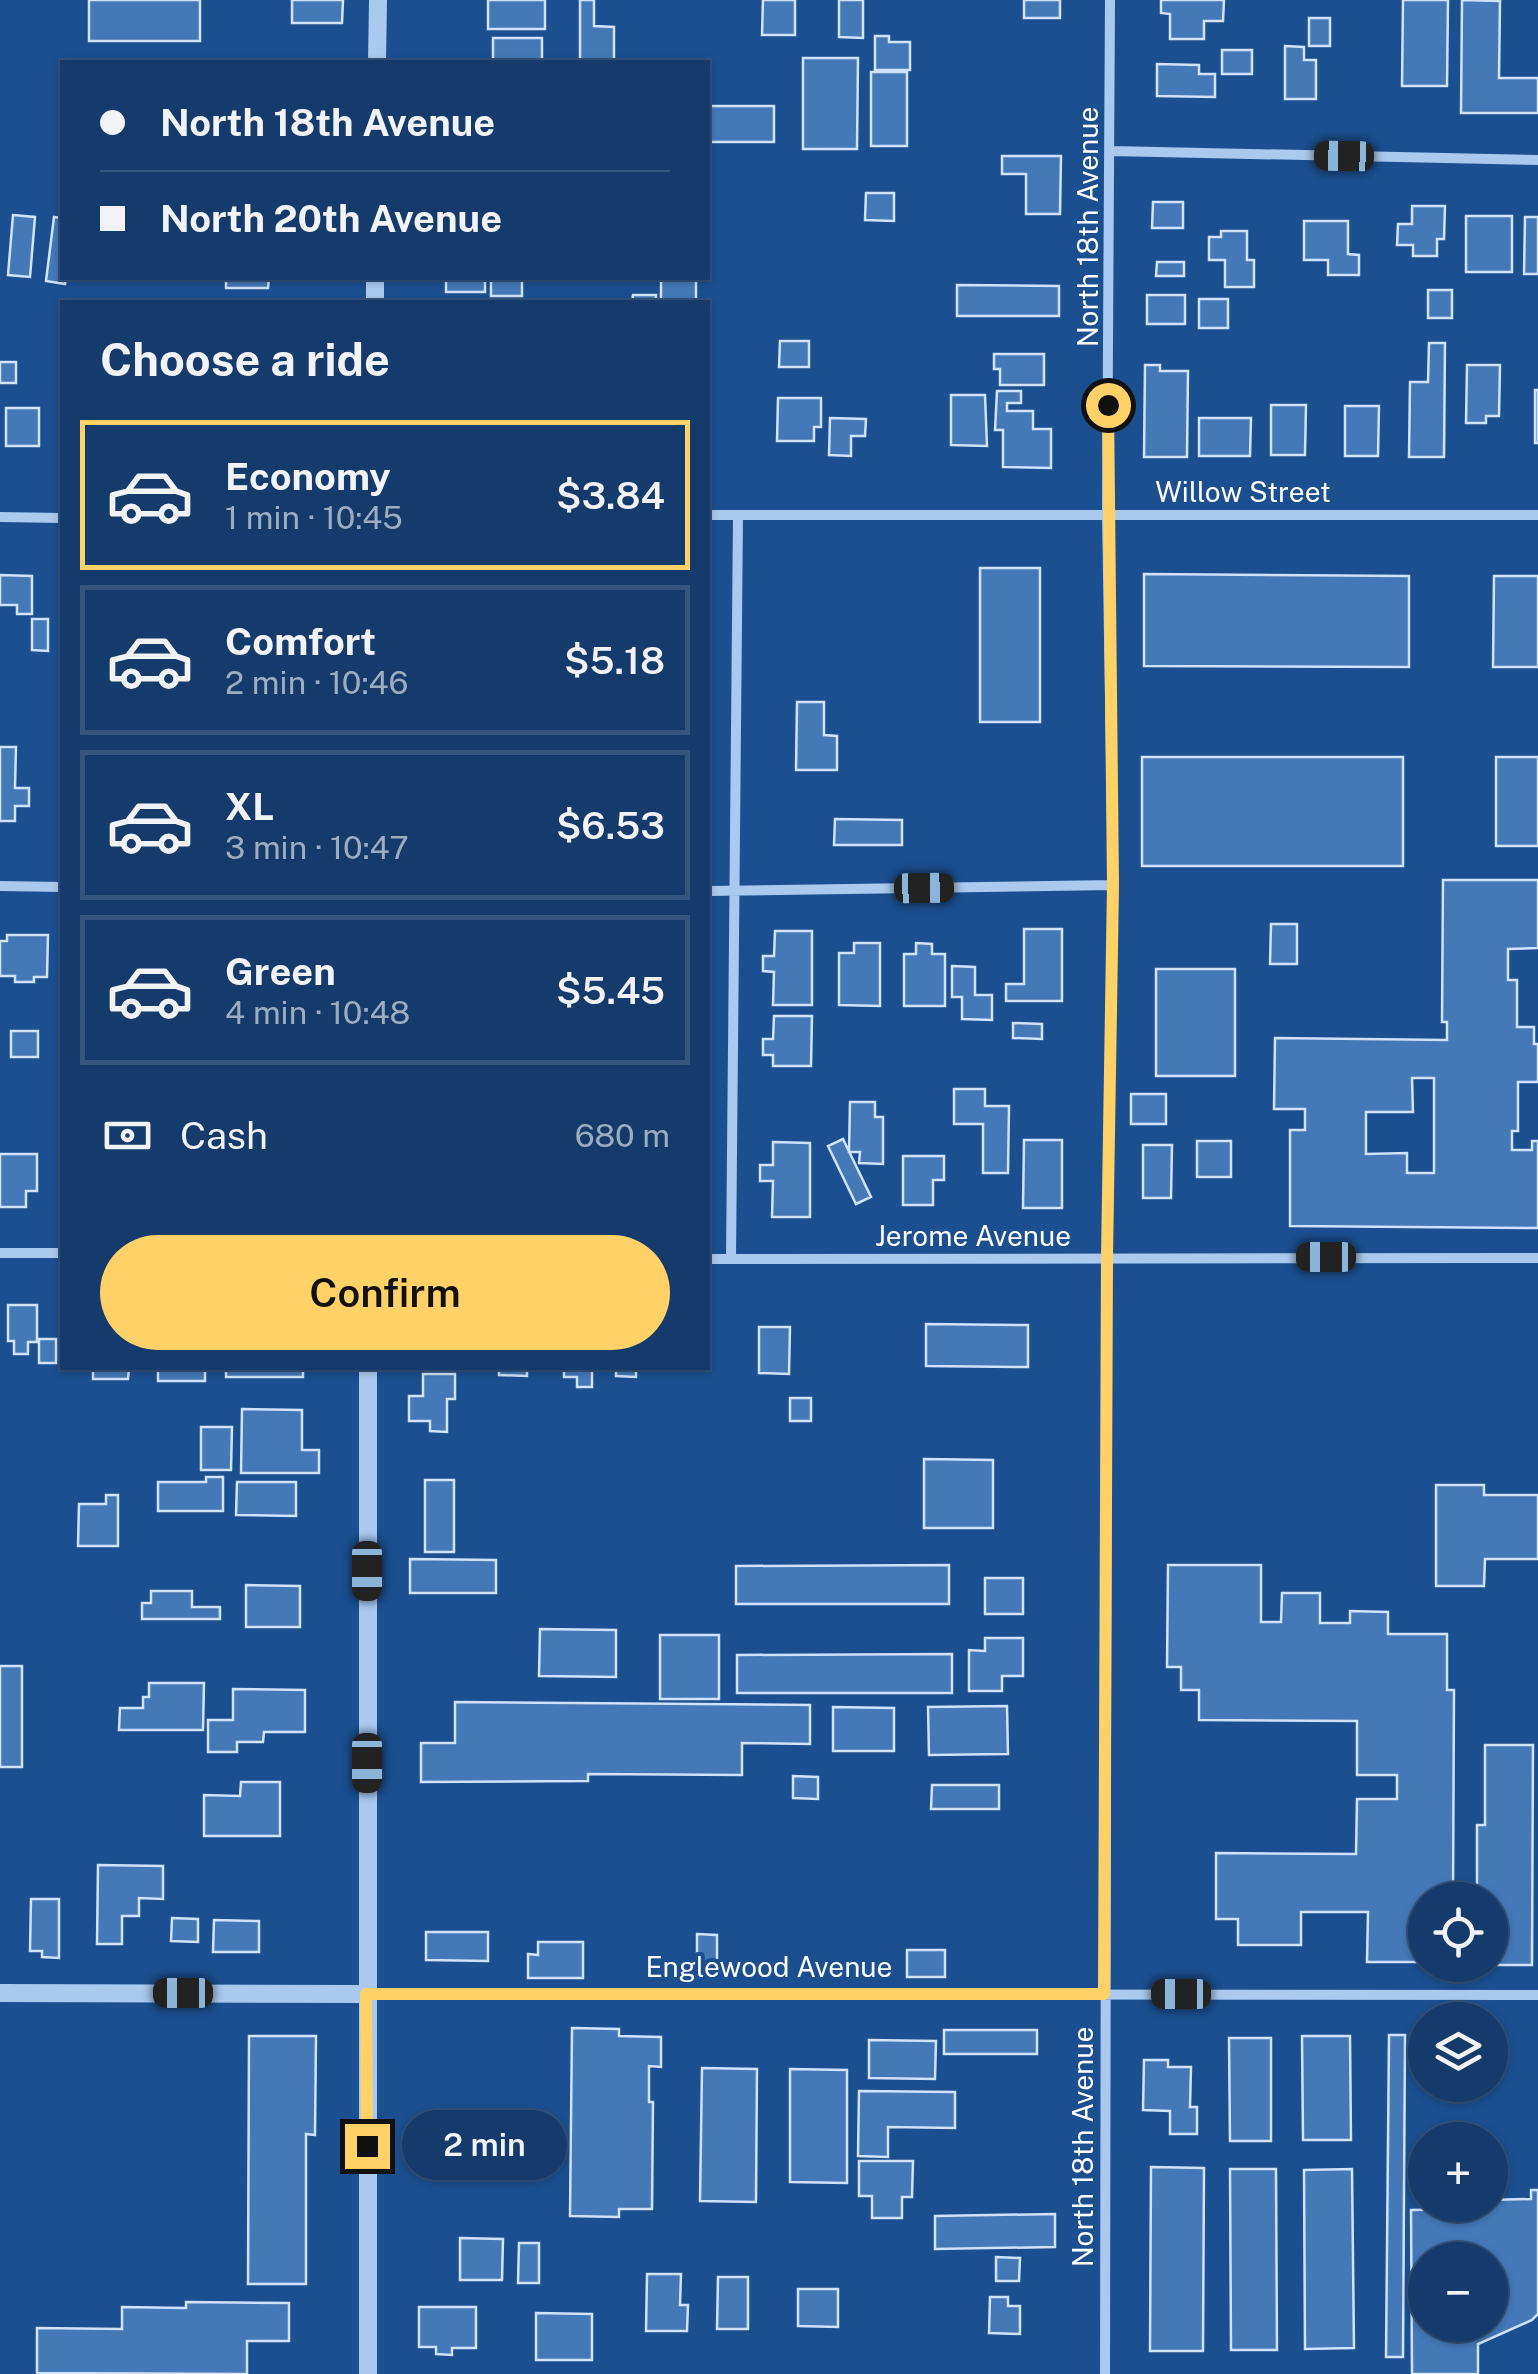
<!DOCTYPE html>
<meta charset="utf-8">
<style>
:root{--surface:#143b6b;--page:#214673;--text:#f1f3f6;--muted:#9dadc1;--line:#33557e;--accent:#ffd166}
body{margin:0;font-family:"Public Sans",sans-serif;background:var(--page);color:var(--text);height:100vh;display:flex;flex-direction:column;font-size:38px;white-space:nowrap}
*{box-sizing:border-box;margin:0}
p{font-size:32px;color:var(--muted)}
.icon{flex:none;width:55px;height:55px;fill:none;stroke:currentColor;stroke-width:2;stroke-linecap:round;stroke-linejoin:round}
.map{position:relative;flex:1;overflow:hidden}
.drawer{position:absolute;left:60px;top:300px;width:650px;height:1070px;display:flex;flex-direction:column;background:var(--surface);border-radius:0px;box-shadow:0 2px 8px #0004,0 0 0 2px var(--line)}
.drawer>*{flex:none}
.top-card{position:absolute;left:60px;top:60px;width:650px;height:220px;border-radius:0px;box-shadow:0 2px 8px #0004,0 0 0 2px var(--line);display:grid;align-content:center;height:220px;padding:0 40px;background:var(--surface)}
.tools{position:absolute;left:1408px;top:1882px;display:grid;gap:20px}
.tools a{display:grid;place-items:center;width:100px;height:100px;border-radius:50%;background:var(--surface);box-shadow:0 2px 8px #0004,0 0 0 2px var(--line);font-size:50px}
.end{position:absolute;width:45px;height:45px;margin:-22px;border:12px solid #ffd166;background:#111;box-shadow:0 0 0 5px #111}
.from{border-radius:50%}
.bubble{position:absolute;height:70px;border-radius:35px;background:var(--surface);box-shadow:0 2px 8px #0004,0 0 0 2px var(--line);font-size:32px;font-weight:600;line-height:70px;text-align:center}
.car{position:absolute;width:30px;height:60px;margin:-30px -15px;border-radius:12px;box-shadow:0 0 8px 2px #0007;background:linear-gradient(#222 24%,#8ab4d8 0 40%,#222 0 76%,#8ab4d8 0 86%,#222 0)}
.top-card b{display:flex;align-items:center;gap:35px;height:95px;font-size:38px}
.top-card b+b{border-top:2px solid var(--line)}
.top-card i{width:25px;height:25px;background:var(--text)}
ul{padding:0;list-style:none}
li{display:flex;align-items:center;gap:30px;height:150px;margin:0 20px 15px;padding:0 20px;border:5px solid var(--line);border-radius:0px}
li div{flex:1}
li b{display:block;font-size:38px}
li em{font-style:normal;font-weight:600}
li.active{border-color:var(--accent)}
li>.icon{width:90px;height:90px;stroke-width:1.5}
h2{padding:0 40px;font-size:45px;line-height:120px}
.pay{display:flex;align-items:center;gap:25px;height:110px;padding:0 40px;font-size:38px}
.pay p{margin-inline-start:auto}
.primary-button{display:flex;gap:20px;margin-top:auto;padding:20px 40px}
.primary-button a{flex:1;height:115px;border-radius:60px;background:var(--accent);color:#111;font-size:40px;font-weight:600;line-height:115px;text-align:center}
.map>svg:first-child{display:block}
.building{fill:#4478b7;stroke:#cfe3fa;stroke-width:2.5;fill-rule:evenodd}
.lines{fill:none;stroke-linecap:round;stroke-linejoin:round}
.minor{stroke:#a9c9ee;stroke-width:10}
.tertiary{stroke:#a9c9ee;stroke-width:18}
.route{stroke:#ffd166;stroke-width:12}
.labels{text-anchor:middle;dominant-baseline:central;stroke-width:8;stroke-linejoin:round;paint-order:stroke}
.street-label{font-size:28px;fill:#fff;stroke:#1b4f8f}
</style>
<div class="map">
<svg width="1538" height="2374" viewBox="0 0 1538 2374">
<rect width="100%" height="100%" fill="#1b4f8f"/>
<path class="building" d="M 89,0 L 200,0 L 200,41 L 89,41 Z
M 292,0 L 343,0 L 342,23 L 292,23 Z
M 488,0 L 545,0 L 545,29 L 488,29 Z
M 580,0 L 594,0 L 594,26 L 614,27 L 614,62 L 580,62 Z
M 763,0 L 795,0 L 795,35 L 762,35 Z
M 839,0 L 863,0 L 863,38 L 839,37 Z
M 1024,0 L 1060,0 L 1060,18 L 1024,18 Z
M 1161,0 L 1224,0 L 1223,21 L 1204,21 L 1204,39 L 1170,39 L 1170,14 L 1161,13 Z
M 1403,0 L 1448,0 L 1447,86 L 1402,86 Z
M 1462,0 L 1500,1 L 1499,78 L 1538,78 L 1538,113 L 1461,113 Z
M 1309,18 L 1330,18 L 1330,46 L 1309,46 Z
M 875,36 L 889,36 L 889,42 L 910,42 L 910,70 L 875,70 Z
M 493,38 L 542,38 L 542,62 L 493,61 Z
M 1285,46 L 1304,47 L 1304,60 L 1316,60 L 1316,99 L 1285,99 Z
M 1222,50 L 1252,50 L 1252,74 L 1222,74 Z
M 803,58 L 858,58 L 857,149 L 803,149 Z
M 1157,64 L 1199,65 L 1199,74 L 1215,74 L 1215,97 L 1157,96 Z
M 871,72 L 907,72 L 907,146 L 871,146 Z
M 708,106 L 774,106 L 774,142 L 708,142 Z
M 1002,156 L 1061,156 L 1060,214 L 1026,214 L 1026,174 L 1002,174 Z
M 866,193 L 894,193 L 894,221 L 865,220 Z
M 1153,202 L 1183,202 L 1183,228 L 1152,228 Z
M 1412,206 L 1445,206 L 1444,239 L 1437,239 L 1437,256 L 1413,256 L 1413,245 L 1397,245 L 1398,224 L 1412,224 Z
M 13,215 L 35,217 L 30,277 L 8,275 Z
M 1466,216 L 1512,216 L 1512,272 L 1466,272 Z
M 54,217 L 62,218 L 62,278 L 66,278 L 65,284 L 46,281 Z
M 1525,217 L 1538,217 L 1538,274 L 1524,274 Z
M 1304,221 L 1348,221 L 1348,254 L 1359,255 L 1359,275 L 1328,275 L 1328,260 L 1304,260 Z
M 1221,231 L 1247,231 L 1247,260 L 1254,260 L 1254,287 L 1225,287 L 1225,260 L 1209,260 L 1209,237 L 1221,237 Z
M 1157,262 L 1184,262 L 1184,276 L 1156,276 Z
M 226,278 L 269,278 L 268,288 L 226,288 Z
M 446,278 L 485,278 L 485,292 L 446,292 Z
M 491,278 L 522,278 L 522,296 L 491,296 Z
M 661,278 L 696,278 L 696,302 L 661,302 Z
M 957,285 L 1059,286 L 1059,316 L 957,316 Z
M 1428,290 L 1452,290 L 1452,318 L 1428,318 Z
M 633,295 L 656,295 L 656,302 L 632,302 Z
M 1147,295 L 1185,295 L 1185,324 L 1147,324 Z
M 1199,299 L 1228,299 L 1228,328 L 1199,328 Z
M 780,341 L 809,341 L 809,367 L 779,367 Z
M 1429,343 L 1445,343 L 1444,457 L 1409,457 L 1410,382 L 1428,382 Z
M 994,354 L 1044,354 L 1044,385 L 1000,385 L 1000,369 L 994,369 Z
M 0,362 L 16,362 L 16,383 L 0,383 Z
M 1145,365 L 1160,365 L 1160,371 L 1188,371 L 1187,457 L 1144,457 Z
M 1467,365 L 1500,365 L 1499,416 L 1486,416 L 1486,423 L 1466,423 Z
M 1535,390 L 1538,390 L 1538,443 L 1535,443 Z
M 997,391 L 1021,391 L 1021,403 L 1007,403 L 1007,411 L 1033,411 L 1033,429 L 1051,429 L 1051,468 L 1003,467 L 1003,430 L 995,430 Z
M 951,395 L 985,395 L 987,446 L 951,445 Z
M 778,398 L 821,398 L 821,427 L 814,427 L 814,441 L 777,441 Z
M 1271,405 L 1306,405 L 1305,455 L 1271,455 Z
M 1345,406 L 1379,406 L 1378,456 L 1345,456 Z
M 6,408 L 39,408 L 39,446 L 6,446 Z
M 830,418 L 866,419 L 865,436 L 851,436 L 851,456 L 829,455 Z
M 1199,418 L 1251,418 L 1250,456 L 1199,456 Z
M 980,568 L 1040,568 L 1040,722 L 980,722 Z
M 1144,574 L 1409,576 L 1409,667 L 1144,666 Z
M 0,575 L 32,576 L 32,614 L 17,614 L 17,605 L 0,605 Z
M 1494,576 L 1538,576 L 1538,667 L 1493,667 Z
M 32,619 L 48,619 L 48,651 L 32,650 Z
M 797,702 L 824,702 L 824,735 L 837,736 L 837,770 L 796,770 Z
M 0,747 L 16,747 L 15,788 L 29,788 L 29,806 L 15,806 L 15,821 L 0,821 Z
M 1142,757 L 1403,757 L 1403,866 L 1142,866 Z
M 1496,757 L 1538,757 L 1538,846 L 1496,846 Z
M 835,819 L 902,820 L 902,845 L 834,845 Z
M 1443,880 L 1538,880 L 1538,948 L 1508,949 L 1508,980 L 1517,980 L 1517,1027 L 1534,1027 L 1534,1044 L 1538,1044 L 1538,1082 L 1518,1082 L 1518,1131 L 1512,1131 L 1512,1150 L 1532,1150 L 1532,1141 L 1538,1141 L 1538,1228 L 1290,1226 L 1290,1130 L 1305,1130 L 1305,1109 L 1274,1109 L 1275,1038 L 1447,1040 L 1447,1022 L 1442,1022 ZM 1412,1078 L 1434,1078 L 1434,1173 L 1407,1173 L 1407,1153 L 1366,1154 L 1366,1112 L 1413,1112 Z
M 1271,924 L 1297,924 L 1297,964 L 1270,964 Z
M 1024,929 L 1062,929 L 1062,1001 L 1006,1001 L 1006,984 L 1024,984 Z
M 775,931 L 812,931 L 812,1005 L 773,1005 L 774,972 L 763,971 L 763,956 L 774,956 Z
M 7,935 L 48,935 L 47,977 L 34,977 L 34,982 L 15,982 L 15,976 L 0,976 L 0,941 L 7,941 Z
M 854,943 L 880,943 L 880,1006 L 839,1005 L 839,953 L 854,953 Z
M 916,943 L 932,944 L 932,954 L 945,954 L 945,1006 L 904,1006 L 904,954 L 916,954 Z
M 952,966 L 975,967 L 975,995 L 992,995 L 992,1020 L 962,1019 L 962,997 L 952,997 Z
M 1156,969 L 1235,969 L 1235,1076 L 1156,1076 Z
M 774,1016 L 812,1016 L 811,1066 L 773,1066 L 773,1055 L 763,1055 L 763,1039 L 773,1039 Z
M 1013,1023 L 1042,1024 L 1042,1039 L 1013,1038 Z
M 11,1031 L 38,1031 L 38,1057 L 11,1057 Z
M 954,1089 L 985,1089 L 985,1106 L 1009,1106 L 1008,1173 L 983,1173 L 983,1124 L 954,1124 Z
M 1131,1094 L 1166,1094 L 1166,1124 L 1131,1124 Z
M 850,1102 L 875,1102 L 875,1117 L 883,1117 L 883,1164 L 859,1163 L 860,1152 L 849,1152 Z
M 843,1139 L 871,1197 L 856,1204 L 828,1146 Z
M 1024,1140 L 1062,1140 L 1062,1208 L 1023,1208 Z
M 1197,1141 L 1231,1141 L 1231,1177 L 1197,1177 Z
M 773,1142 L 810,1143 L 810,1217 L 772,1217 L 773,1181 L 760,1181 L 760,1165 L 773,1165 Z
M 1143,1145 L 1172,1145 L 1171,1198 L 1143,1198 Z
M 0,1154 L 37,1154 L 37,1191 L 26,1191 L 26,1207 L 0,1207 Z
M 903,1156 L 944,1156 L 944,1180 L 933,1180 L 933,1205 L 903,1205 Z
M 8,1305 L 37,1305 L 37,1342 L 28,1342 L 28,1354 L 14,1354 L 14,1341 L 8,1341 Z
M 926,1324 L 1028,1325 L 1028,1367 L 926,1366 Z
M 759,1327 L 790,1327 L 789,1374 L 759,1373 Z
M 39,1339 L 56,1339 L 56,1363 L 39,1363 Z
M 80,1368 L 129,1368 L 128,1379 L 93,1379 L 93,1370 L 80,1370 Z
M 158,1368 L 205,1368 L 205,1381 L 158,1381 Z
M 226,1368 L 303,1368 L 303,1377 L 226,1377 Z
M 499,1368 L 527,1368 L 527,1376 L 499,1375 Z
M 564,1368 L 592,1368 L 592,1387 L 577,1387 L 577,1377 L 564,1377 Z
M 616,1368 L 636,1368 L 636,1377 L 616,1376 Z
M 423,1374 L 455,1374 L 455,1399 L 447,1399 L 447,1432 L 430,1431 L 430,1421 L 409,1421 L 409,1396 L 423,1396 Z
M 790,1398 L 811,1398 L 811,1421 L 790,1421 Z
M 242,1409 L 302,1410 L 302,1450 L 319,1450 L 319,1473 L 241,1473 Z
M 201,1427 L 232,1427 L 231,1470 L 201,1470 Z
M 924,1459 L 993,1460 L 993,1528 L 924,1528 Z
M 206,1477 L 223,1477 L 223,1511 L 158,1511 L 158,1482 L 206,1482 Z
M 425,1480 L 454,1480 L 454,1552 L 425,1552 Z
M 237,1482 L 296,1482 L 296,1516 L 236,1515 Z
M 1436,1485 L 1484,1485 L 1484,1495 L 1538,1495 L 1538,1559 L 1485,1559 L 1484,1586 L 1436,1586 Z
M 106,1495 L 118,1495 L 118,1546 L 78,1546 L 79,1504 L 106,1504 Z
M 410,1559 L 496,1560 L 496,1593 L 410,1593 Z
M 949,1565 L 949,1604 L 736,1604 L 736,1566 Z
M 1168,1565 L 1261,1565 L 1261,1622 L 1281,1622 L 1282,1593 L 1320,1593 L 1320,1623 L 1350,1623 L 1350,1611 L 1388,1612 L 1388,1634 L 1447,1634 L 1447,1690 L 1454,1690 L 1453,1900 L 1425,1900 L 1425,1935 L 1420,1935 L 1420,1962 L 1367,1962 L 1368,1912 L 1301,1912 L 1301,1945 L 1238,1945 L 1238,1919 L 1216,1919 L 1216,1853 L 1356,1854 L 1357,1799 L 1397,1799 L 1397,1775 L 1357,1775 L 1357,1721 L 1199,1720 L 1199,1690 L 1181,1690 L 1181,1667 L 1167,1667 Z
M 985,1578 L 1023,1578 L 1023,1614 L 985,1614 Z
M 246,1585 L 300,1586 L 300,1627 L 246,1627 Z
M 151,1591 L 192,1591 L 192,1607 L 220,1607 L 220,1619 L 142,1619 L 142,1603 L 151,1603 Z
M 540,1629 L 616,1630 L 616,1677 L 539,1676 Z
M 660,1635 L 719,1635 L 719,1699 L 660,1699 Z
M 985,1638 L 1023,1638 L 1023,1676 L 1002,1676 L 1002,1691 L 969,1691 L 969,1650 L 985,1651 Z
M 952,1654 L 952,1693 L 737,1693 L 737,1655 Z
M 0,1666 L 22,1666 L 22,1767 L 0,1767 Z
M 149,1683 L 204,1683 L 203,1730 L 119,1730 L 120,1708 L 143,1708 L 143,1697 L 149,1697 Z
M 233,1689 L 305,1690 L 305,1732 L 264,1732 L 263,1742 L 237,1742 L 237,1752 L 208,1752 L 208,1720 L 233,1720 Z
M 455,1702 L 810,1705 L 810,1744 L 742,1743 L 742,1775 L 588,1774 L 588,1781 L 421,1782 L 421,1743 L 455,1743 Z
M 1007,1706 L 1008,1754 L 929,1755 L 928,1707 Z
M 833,1707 L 894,1708 L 894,1751 L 833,1751 Z
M 1485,1745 L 1533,1745 L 1532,1965 L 1490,1965 L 1490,1900 L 1477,1900 L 1477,1825 L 1485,1825 Z
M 793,1776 L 818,1777 L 818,1799 L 793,1798 Z
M 241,1782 L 280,1782 L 280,1836 L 204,1836 L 204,1795 L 240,1796 Z
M 932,1785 L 999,1785 L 999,1809 L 931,1809 Z
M 98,1865 L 163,1866 L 163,1899 L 139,1898 L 139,1916 L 122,1916 L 122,1944 L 97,1944 Z
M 31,1899 L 59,1899 L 59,1958 L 42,1957 L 42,1951 L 30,1951 Z
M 172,1918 L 198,1919 L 198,1942 L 171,1941 Z
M 214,1920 L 259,1921 L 259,1952 L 213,1952 Z
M 426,1932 L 488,1932 L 488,1961 L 426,1960 Z
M 697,1934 L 717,1935 L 717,1974 L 697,1974 Z
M 538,1942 L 583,1942 L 583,1978 L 528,1978 L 528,1954 L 538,1955 Z
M 907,1950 L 945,1950 L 945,1977 L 907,1977 Z
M 572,2028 L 619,2029 L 619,2036 L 661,2037 L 661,2067 L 649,2066 L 649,2102 L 653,2102 L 652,2209 L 619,2209 L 619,2217 L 570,2216 Z
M 944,2030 L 1037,2030 L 1037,2054 L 944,2054 Z
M 1389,2035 L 1405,2035 L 1403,2357 L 1386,2357 Z
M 249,2036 L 316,2036 L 315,2135 L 306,2134 L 306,2284 L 248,2284 Z
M 1302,2036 L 1350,2036 L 1351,2140 L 1303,2140 Z
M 1229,2038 L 1271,2038 L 1271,2141 L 1230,2141 Z
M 869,2040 L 936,2041 L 935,2079 L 869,2078 Z
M 1144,2060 L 1168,2060 L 1168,2067 L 1191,2067 L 1190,2107 L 1197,2107 L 1197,2134 L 1170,2134 L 1170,2111 L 1143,2110 Z
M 702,2068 L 757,2069 L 756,2202 L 700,2201 Z
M 790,2069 L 847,2070 L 847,2183 L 790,2182 Z
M 859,2091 L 955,2092 L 955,2128 L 888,2127 L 888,2157 L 858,2156 Z
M 859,2161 L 913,2161 L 912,2197 L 902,2197 L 902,2218 L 872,2218 L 872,2196 L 859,2196 Z
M 1151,2167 L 1204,2168 L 1203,2351 L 1150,2351 Z
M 1230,2169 L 1276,2169 L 1277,2350 L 1231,2350 Z
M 1352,2169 L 1354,2348 L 1305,2349 L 1304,2170 Z
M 1531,2190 L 1538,2190 L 1538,2314 L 1532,2320 L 1478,2344 L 1478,2374 L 1412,2374 L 1411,2210 L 1477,2209 L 1477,2205 L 1490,2205 L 1490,2200 L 1531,2199 ZM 1425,2260 L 1490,2260 L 1490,2325 L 1425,2325 Z
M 1055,2214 L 1055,2247 L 935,2249 L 935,2216 Z
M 460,2238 L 503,2239 L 502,2280 L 460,2280 Z
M 519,2243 L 539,2243 L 539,2283 L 518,2283 Z
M 996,2257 L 1020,2258 L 1019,2281 L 996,2281 Z
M 647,2274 L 681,2274 L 680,2305 L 688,2305 L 687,2331 L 646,2331 Z
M 718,2277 L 748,2277 L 748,2329 L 717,2329 Z
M 798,2289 L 838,2289 L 838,2327 L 798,2326 Z
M 990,2297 L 1008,2297 L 1008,2306 L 1020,2306 L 1020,2334 L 989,2333 Z
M 186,2302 L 289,2303 L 289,2341 L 247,2341 L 247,2374 L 37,2373 L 37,2328 L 122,2329 L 122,2307 L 186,2308 Z
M 419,2307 L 476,2307 L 476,2348 L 452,2348 L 452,2355 L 436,2354 L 436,2347 L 419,2347 Z
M 536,2313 L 592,2314 L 592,2360 L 536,2360 Z"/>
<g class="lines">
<path class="minor" d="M 1111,151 L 1538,160
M 708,515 L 1538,515
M 0,517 L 62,518
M 0,886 L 62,887
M 708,891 L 1113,885
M 0,1253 L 62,1253
M 708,1259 L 1538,1258
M 731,1259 L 738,515
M 366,1994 L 1538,1995
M 1105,2374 L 1107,1257 L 1113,885 L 1107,513 L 1110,0"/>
<path class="tertiary" d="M 377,62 L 378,0
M 375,302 L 375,278
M 368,1368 L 368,2374
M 0,1993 L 366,1994"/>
</g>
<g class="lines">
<path class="route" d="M 367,2146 L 366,1994 L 1104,1994 L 1107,1257 L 1113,885 L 1108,405"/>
</g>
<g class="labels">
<g class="street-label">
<text transform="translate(1087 227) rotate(-90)">North 18th Avenue</text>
<text x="1243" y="491">Willow Street</text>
<text x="973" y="1235">Jerome Avenue</text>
<text x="769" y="1966">Englewood Avenue</text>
<text transform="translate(1082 2147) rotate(-90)">North 18th Avenue</text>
</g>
</g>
</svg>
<div class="tools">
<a><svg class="icon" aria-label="locate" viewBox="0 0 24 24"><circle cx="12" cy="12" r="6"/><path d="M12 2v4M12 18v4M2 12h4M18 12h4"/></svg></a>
<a><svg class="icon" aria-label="layers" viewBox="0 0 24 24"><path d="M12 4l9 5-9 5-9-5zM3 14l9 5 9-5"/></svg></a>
<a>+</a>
<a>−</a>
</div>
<i class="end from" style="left:1108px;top:405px"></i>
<i class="end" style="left:367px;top:2146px"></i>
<div class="bubble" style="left:402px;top:2110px;width:165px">2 min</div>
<i class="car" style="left:1344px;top:156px;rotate:271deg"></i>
<i class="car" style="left:924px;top:888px;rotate:89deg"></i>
<i class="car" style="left:1326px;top:1257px;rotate:270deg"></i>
<i class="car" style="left:367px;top:1571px;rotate:180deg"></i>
<i class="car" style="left:367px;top:1763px;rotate:180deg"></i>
<i class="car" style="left:183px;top:1993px;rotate:270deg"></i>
<i class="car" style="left:1181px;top:1994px;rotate:270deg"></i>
<div class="top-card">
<b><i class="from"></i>North 18th Avenue</b>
<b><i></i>North 20th Avenue</b>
</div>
<section class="drawer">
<h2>Choose a ride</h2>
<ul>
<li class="active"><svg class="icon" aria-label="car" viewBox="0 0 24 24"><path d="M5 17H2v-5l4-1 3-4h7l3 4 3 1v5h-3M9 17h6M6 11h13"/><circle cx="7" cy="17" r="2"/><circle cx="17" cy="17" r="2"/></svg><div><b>Economy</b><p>1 min · 10:45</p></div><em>$3.84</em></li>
<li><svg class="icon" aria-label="car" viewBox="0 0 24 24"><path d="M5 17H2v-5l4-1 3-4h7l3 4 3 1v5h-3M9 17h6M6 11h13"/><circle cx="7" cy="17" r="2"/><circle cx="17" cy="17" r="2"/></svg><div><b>Comfort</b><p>2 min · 10:46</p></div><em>$5.18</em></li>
<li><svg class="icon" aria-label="car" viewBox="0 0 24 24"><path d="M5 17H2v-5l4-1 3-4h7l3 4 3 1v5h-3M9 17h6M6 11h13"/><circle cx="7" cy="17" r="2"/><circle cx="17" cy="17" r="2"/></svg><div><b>XL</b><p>3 min · 10:47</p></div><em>$6.53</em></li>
<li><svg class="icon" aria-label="car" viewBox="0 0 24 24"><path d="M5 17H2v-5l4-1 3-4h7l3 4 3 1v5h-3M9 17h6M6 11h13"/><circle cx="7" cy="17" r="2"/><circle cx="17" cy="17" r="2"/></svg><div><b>Green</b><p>4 min · 10:48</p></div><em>$5.45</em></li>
</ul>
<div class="pay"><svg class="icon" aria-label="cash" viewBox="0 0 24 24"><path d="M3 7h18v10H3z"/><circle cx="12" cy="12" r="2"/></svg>Cash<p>680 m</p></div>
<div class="primary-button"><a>Confirm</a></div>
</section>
</div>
